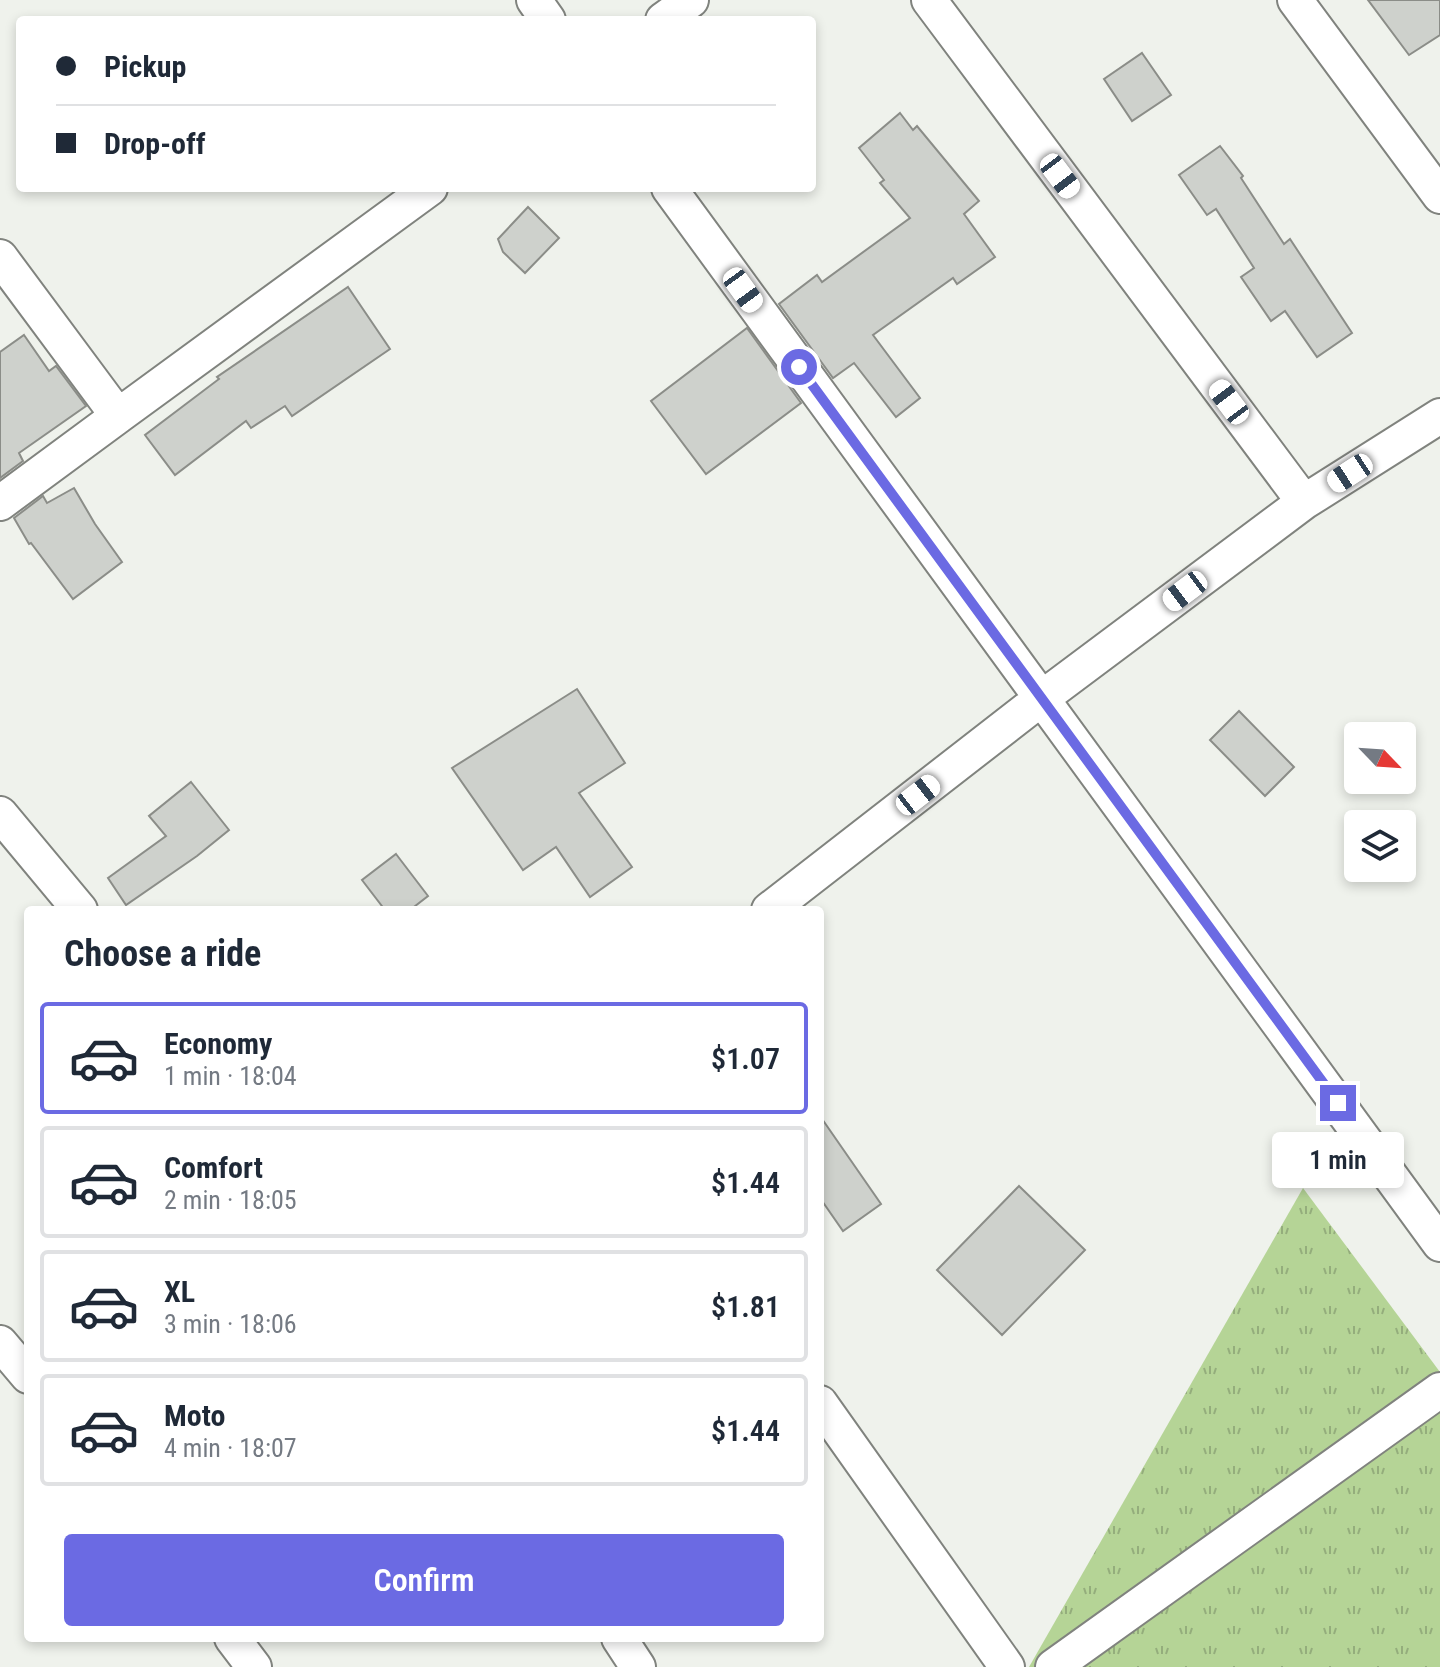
<!DOCTYPE html>
<meta charset="utf-8">
<style>
:root{--surface:#fff;--page:#f2f2f3;--text:#1f2937;--muted:#747a83;--line:#e0e1e3;--accent:#6b6ae3}
body{margin:0;font-family:"Roboto Condensed",sans-serif;background:var(--page);color:var(--text);height:100vh;display:flex;flex-direction:column;font-size:30px;white-space:nowrap}
*{box-sizing:border-box;margin:0}
p{font-size:26px;color:var(--muted)}
.icon{flex:none;width:44px;height:44px;fill:none;stroke:currentColor;stroke-width:2;stroke-linecap:round;stroke-linejoin:round}
.map{position:relative;flex:1;overflow:hidden}
.drawer{position:absolute;left:24px;top:906px;width:800px;height:736px;display:flex;flex-direction:column;background:var(--surface);border-radius:8px;box-shadow:0 4px 12px #0003}
.drawer>*{flex:none}
.banner{position:absolute;left:16px;top:16px;width:800px;height:176px;border-radius:8px;box-shadow:0 4px 12px #0003;display:grid;align-content:center;height:176px;padding:0 40px;background:var(--surface)}
.needle{width:52px;rotate:115deg}
.controls{position:absolute;left:1344px;top:722px;display:grid;gap:16px}
.controls a{display:grid;place-items:center;width:72px;height:72px;border-radius:8px;background:var(--surface);box-shadow:0 4px 12px #0003;font-size:40px}
.end{position:absolute;width:36px;height:36px;margin:-18px;border:10px solid #6b6ae3;background:#fff;box-shadow:0 0 0 4px #fff}
.from{border-radius:50%}
.bubble{position:absolute;height:56px;border-radius:8px;background:var(--surface);box-shadow:0 4px 12px #0003;font-size:26px;font-weight:600;line-height:56px;text-align:center}
.car{position:absolute;width:24px;height:48px;margin:-24px -12px;border-radius:10px;box-shadow:0 0 6px 2px #0007;background:linear-gradient(#fff 24%,#345 0 40%,#fff 0 76%,#345 0 86%,#fff 0)}
.banner b{display:flex;align-items:center;gap:28px;height:76px;font-size:30px}
.banner b+b{border-top:2px solid var(--line)}
.banner i{width:20px;height:20px;background:var(--text)}
ul{padding:0;list-style:none}
li{display:flex;align-items:center;gap:24px;height:112px;margin:0 16px 12px;padding:0 24px;border:4px solid var(--line);border-radius:8px}
li div{flex:1}
li b{display:block;font-size:30px}
li em{font-style:normal;font-weight:600}
li.selected{border-color:var(--accent)}
li>.icon{width:72px;height:72px;stroke-width:1.5}
h2{padding:0 40px;font-size:36px;line-height:96px}
.action{display:flex;gap:16px;margin-top:auto;padding:16px 40px}
.action a{flex:1;height:92px;border-radius:8px;background:var(--accent);color:#fff;font-size:32px;font-weight:600;line-height:92px;text-align:center}
.map>svg:first-child{display:block}
.grass{fill:url(#grass-tufts)}
.building{fill:#ced1cc;stroke:#8b8d88;stroke-width:2}
.lines{fill:none;stroke-linecap:round;stroke-linejoin:round}
.street-casing{stroke:#80837e;stroke-width:38}
.street{stroke:#fff;stroke-width:34}
.route{stroke:#6b6ae3;stroke-width:10}
</style>
<div class="map">
<svg width="1440" height="1667" viewBox="0 0 1440 1667">
<defs>
<pattern id="grass-tufts" width="24" height="20" patternUnits="userSpaceOnUse" patternTransform="scale(2)"><rect width="24" height="20" fill="#b5d496"/><path d="M3 7l-1-3M5 7V3M7 7l1-3M15 17l-1-3M17 17v-4M19 17l1-3" fill="none" stroke="#94ad7c"/></pattern>
</defs>
<rect width="100%" height="100%" fill="#eff2ec"/>
<path class="grass" d="M 1303,1188 L 1440,1372 L 1440,1667 L 1029,1667 Z"/>
<path class="building" d="M 1368,0 L 1440,0 L 1440,35 L 1409,55 Z
M 1142,53 L 1171,95 L 1132,121 L 1104,79 Z
M 900,113 L 913,130 L 917,126 L 979,201 L 964,214 L 995,257 L 957,284 L 953,278 L 873,335 L 920,398 L 896,417 L 854,363 L 833,378 L 779,304 L 817,275 L 822,282 L 910,218 L 880,183 L 884,180 L 859,148 Z
M 1220,146 L 1243,176 L 1241,178 L 1284,244 L 1290,239 L 1352,333 L 1317,357 L 1285,311 L 1271,321 L 1241,277 L 1254,268 L 1216,209 L 1207,215 L 1179,175 Z
M 528,207 L 559,238 L 525,273 L 503,252 L 498,239 Z
M 348,287 L 390,349 L 292,416 L 285,406 L 251,428 L 246,421 L 175,475 L 145,435 L 219,379 L 217,377 Z
M 747,328 L 801,403 L 706,474 L 651,401 Z
M 24,335 L 49,371 L 56,366 L 86,406 L 19,453 L 23,461 L 0,478 L 0,352 Z
M 74,488 L 95,524 L 122,562 L 73,599 L 31,543 L 29,544 L 14,518 L 43,496 L 47,503 Z
M 577,689 L 625,763 L 579,793 L 632,867 L 590,897 L 556,847 L 523,870 L 452,768 Z
M 1239,711 L 1294,767 L 1265,796 L 1210,740 Z
M 191,782 L 229,830 L 197,856 L 126,905 L 108,878 L 166,836 L 149,816 Z
M 396,854 L 428,896 L 410,910 L 385,910 L 362,880 Z
M 820,1116 L 881,1204 L 843,1231 L 820,1198 Z
M 1019,1186 L 1085,1250 L 1002,1335 L 937,1270 Z"/>
<g class="lines">
<defs>
<path id="street" d="M 534,0 L 548,20
M 1295,0 L 1440,196
M 663,20 L 691,0
M 669,188 L 1440,1244
M 0,257 L 118,416 L 430,188
M 1304,502 L 1440,416
M 0,503 L 118,416
M 0,814 L 80,910
M 769,910 L 1042,698 L 1304,502 L 929,0
M 0,1343 L 28,1376
M 820,1403 L 1007,1667
M 232,1638 L 254,1667
M 619,1638 L 638,1667
M 1053,1667 L 1440,1390"/>
</defs>
<use href="#street" class="street-casing"/>
<use href="#street" class="street"/>
</g>
<g class="lines">
<path class="route" d="M 799,367 L 1338,1103"/>
</g>
</svg>
<div class="controls">
<a><svg class="needle" viewBox="-14 -14 28 28"><path d="M0-13l5 13h-10z" fill="#e53935"/><path d="M0 13l5-13h-10z" fill="#747a83"/></svg></a>
<a><svg class="icon" aria-label="layers" viewBox="0 0 24 24"><path d="M12 4l9 5-9 5-9-5zM3 14l9 5 9-5"/></svg></a>
</div>
<i class="end from" style="left:799px;top:367px"></i>
<i class="end" style="left:1338px;top:1103px"></i>
<div class="bubble" style="left:1272px;top:1132px;width:132px">1 min</div>
<i class="car" style="left:1060px;top:176px;rotate:143deg"></i>
<i class="car" style="left:743px;top:290px;rotate:144deg"></i>
<i class="car" style="left:1229px;top:402px;rotate:323deg"></i>
<i class="car" style="left:1350px;top:473px;rotate:237deg"></i>
<i class="car" style="left:1185px;top:591px;rotate:233deg"></i>
<i class="car" style="left:918px;top:795px;rotate:52deg"></i>
<div class="banner">
<b><i class="from"></i>Pickup</b>
<b><i></i>Drop-off</b>
</div>
<section class="drawer">
<h2>Choose a ride</h2>
<ul>
<li class="selected"><svg class="icon" aria-label="car" viewBox="0 0 24 24"><path d="M5 17H2v-5l4-1 3-4h7l3 4 3 1v5h-3M9 17h6M6 11h13"/><circle cx="7" cy="17" r="2"/><circle cx="17" cy="17" r="2"/></svg><div><b>Economy</b><p>1 min · 18:04</p></div><em>$1.07</em></li>
<li><svg class="icon" aria-label="car" viewBox="0 0 24 24"><path d="M5 17H2v-5l4-1 3-4h7l3 4 3 1v5h-3M9 17h6M6 11h13"/><circle cx="7" cy="17" r="2"/><circle cx="17" cy="17" r="2"/></svg><div><b>Comfort</b><p>2 min · 18:05</p></div><em>$1.44</em></li>
<li><svg class="icon" aria-label="car" viewBox="0 0 24 24"><path d="M5 17H2v-5l4-1 3-4h7l3 4 3 1v5h-3M9 17h6M6 11h13"/><circle cx="7" cy="17" r="2"/><circle cx="17" cy="17" r="2"/></svg><div><b>XL</b><p>3 min · 18:06</p></div><em>$1.81</em></li>
<li><svg class="icon" aria-label="car" viewBox="0 0 24 24"><path d="M5 17H2v-5l4-1 3-4h7l3 4 3 1v5h-3M9 17h6M6 11h13"/><circle cx="7" cy="17" r="2"/><circle cx="17" cy="17" r="2"/></svg><div><b>Moto</b><p>4 min · 18:07</p></div><em>$1.44</em></li>
</ul>
<div class="action"><a>Confirm</a></div>
</section>
</div>
